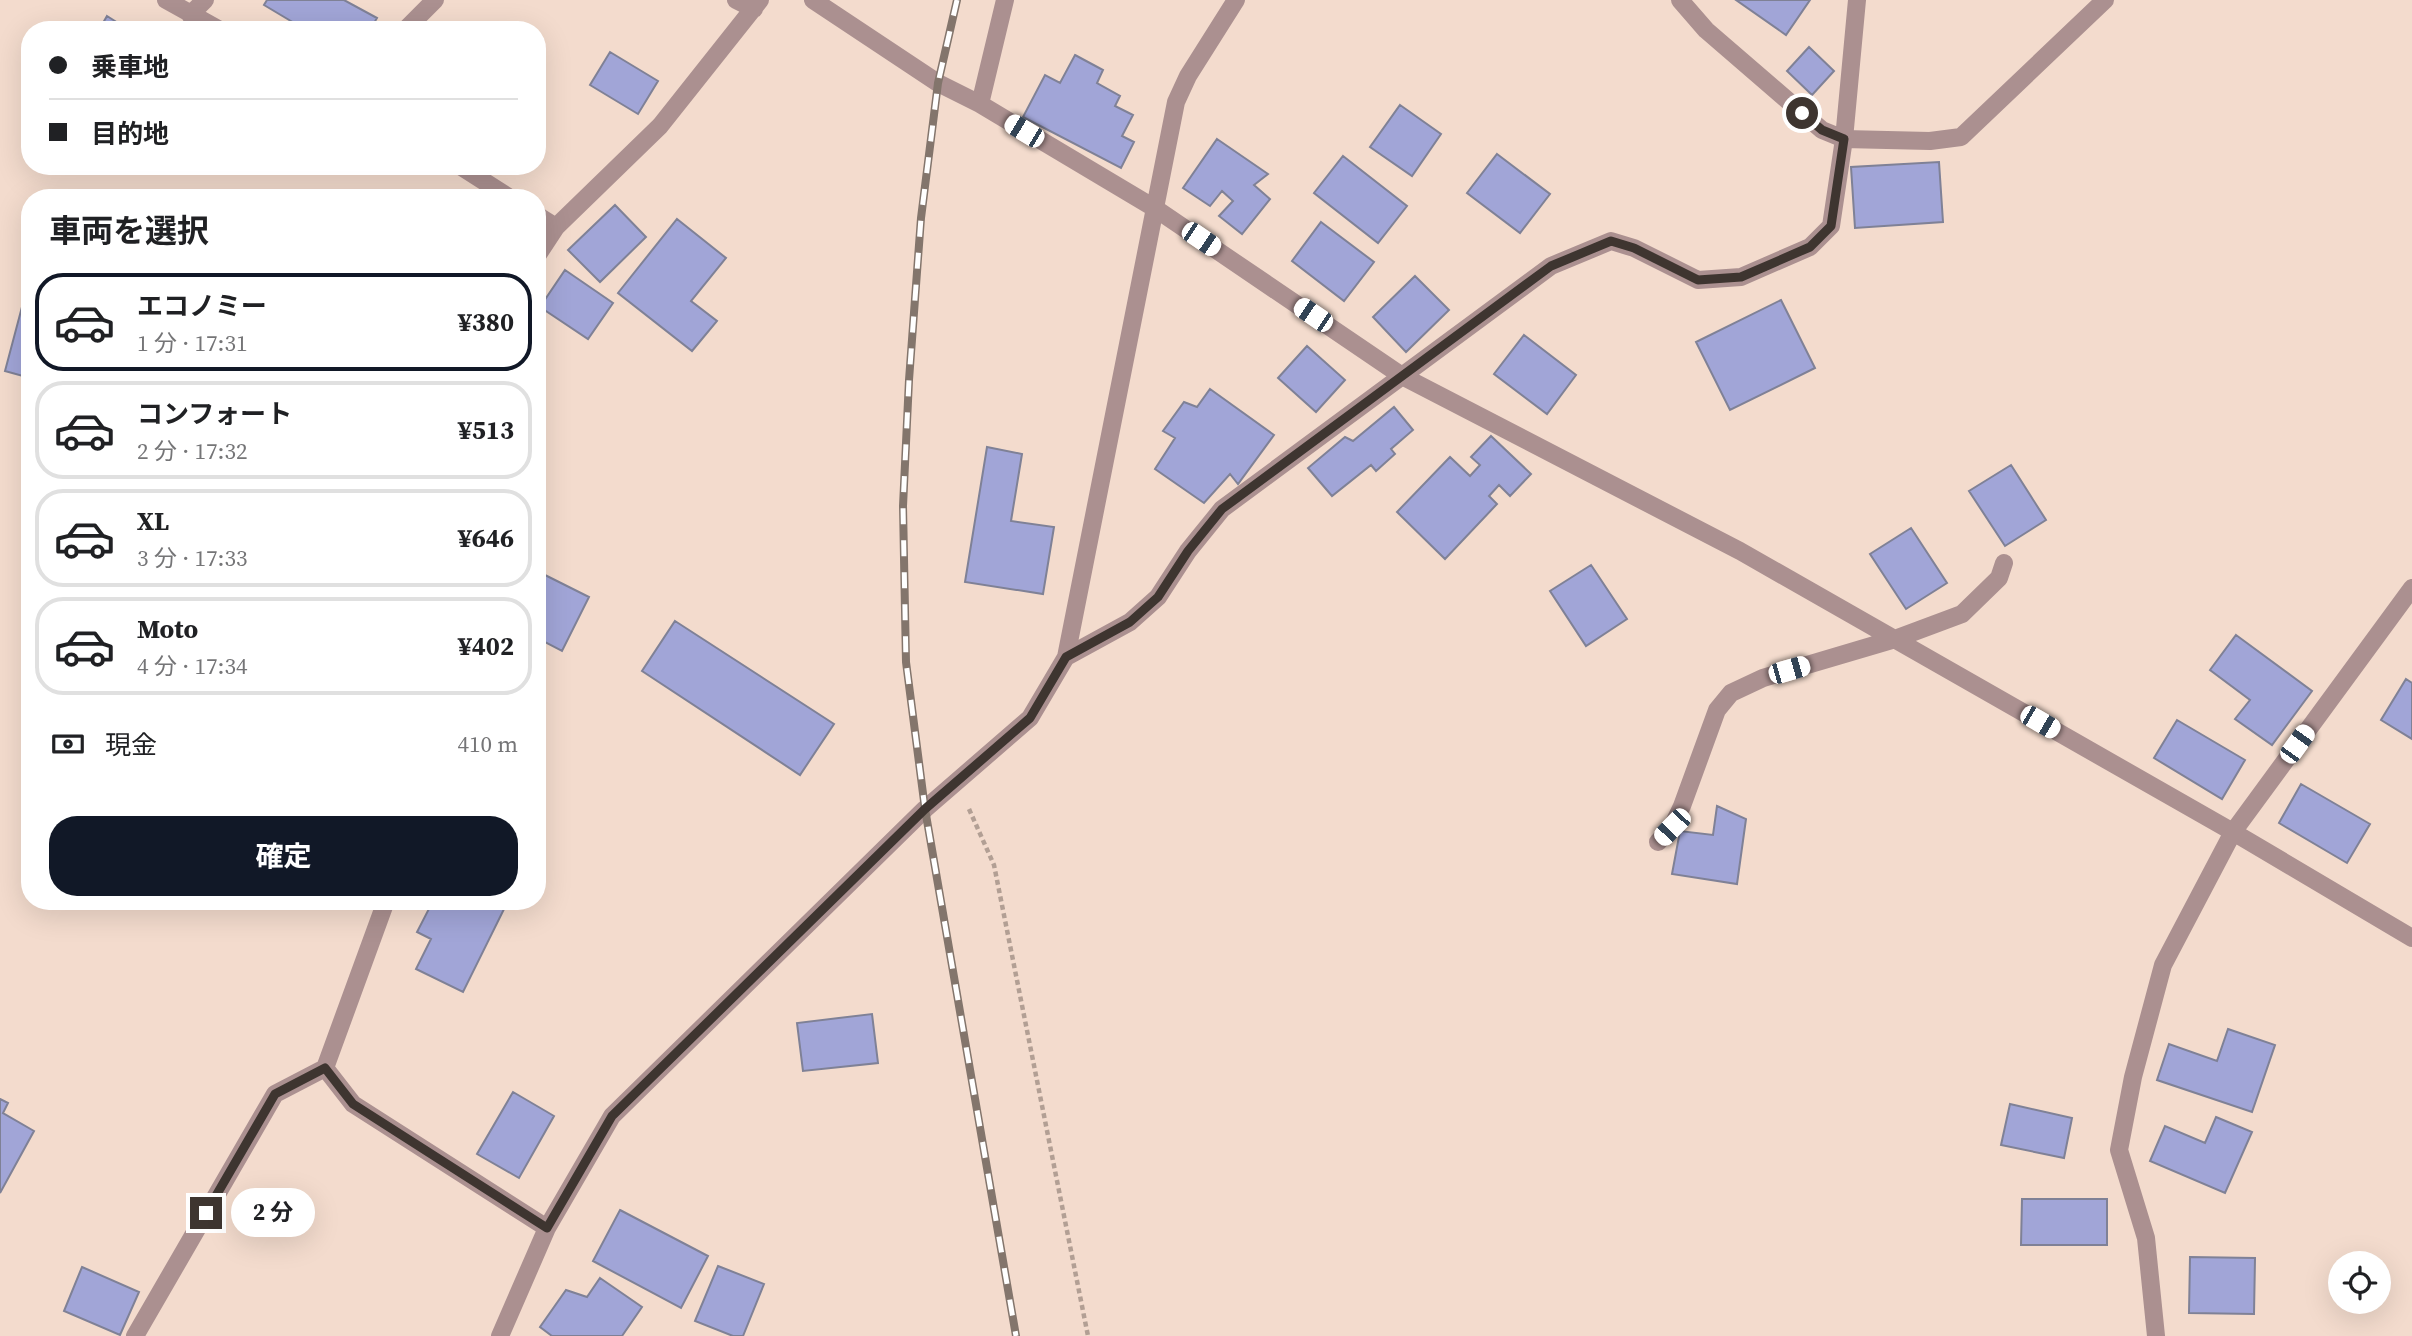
<!DOCTYPE html>
<html lang="ja">
<meta charset="utf-8">
<style>
:root{--surface:#fff;--page:#f2f2f2;--text:#202124;--muted:#757577;--line:#e0e0e0;--accent:#111827}
body{margin:0;font-family:"Source Serif 4","Noto Sans JP",serif;background:var(--page);color:var(--text);height:100vh;display:flex;flex-direction:column;font-size:26px;white-space:nowrap}
*{box-sizing:border-box;margin:0}
p{font-size:23px;color:var(--muted)}
.icon{flex:none;width:38px;height:38px;fill:none;stroke:currentColor;stroke-width:2;stroke-linecap:round;stroke-linejoin:round}
.map{position:relative;flex:1;overflow:hidden}
.panel{position:absolute;left:21px;top:189px;width:525px;height:721px;display:flex;flex-direction:column;background:var(--surface);border-radius:28px;box-shadow:0 7px 28px #0002}
.panel>*{flex:none}
.guide{position:absolute;left:21px;top:21px;width:525px;height:154px;border-radius:28px;box-shadow:0 7px 28px #0002;display:grid;align-content:center;height:154px;padding:0 28px;background:var(--surface)}
.tools{position:absolute;left:2328px;top:1251px;display:grid;gap:14px}
.tools a{display:grid;place-items:center;width:63px;height:63px;border-radius:50%;background:var(--surface);box-shadow:0 7px 28px #0002;font-size:35px}
.end{position:absolute;width:32px;height:32px;margin:-16px;border:9px solid #3e3530;background:#fff;box-shadow:0 0 0 4px #fff}
.from{border-radius:50%}
.bubble{position:absolute;height:49px;border-radius:24px;background:var(--surface);box-shadow:0 7px 28px #0002;font-size:23px;font-weight:700;line-height:49px;text-align:center}
.car{position:absolute;width:21px;height:42px;margin:-21px -10px;border-radius:9px;box-shadow:0 0 5px 2px #0007;background:linear-gradient(#fff 24%,#345 0 40%,#fff 0 76%,#345 0 86%,#fff 0)}
.guide b{display:flex;align-items:center;gap:24px;height:66px;font-size:26px}
.guide b+b{border-top:2px solid var(--line)}
.guide i{width:18px;height:18px;background:var(--text)}
ul{padding:0;list-style:none}
li{display:flex;align-items:center;gap:21px;height:98px;margin:0 14px 10px;padding:0 14px;border:4px solid var(--line);border-radius:28px}
li div{flex:1}
li b{display:block;font-size:26px}
li em{font-style:normal;font-weight:700}
li.active{border-color:var(--accent)}
li>.icon{width:63px;height:63px;stroke-width:1.5}
h2{padding:0 28px;font-size:32px;line-height:84px}
.pay{display:flex;align-items:center;gap:18px;height:77px;padding:0 28px;font-size:26px}
.pay p{margin-inline-start:auto}
.action{display:flex;gap:14px;margin-top:auto;padding:14px 28px}
.action a{flex:1;height:80px;border-radius:28px;background:var(--accent);color:#fff;font-size:28px;font-weight:700;line-height:80px;text-align:center}
.map>svg:first-child{display:block}
.building{fill:#a1a5d7;stroke:#7f8196;stroke-width:2}
.lines{fill:none;stroke-linecap:round;stroke-linejoin:round}
.path{stroke:#b29f94;stroke-width:4.5;stroke-dasharray:5 3.5;stroke-linecap:butt}
.street{stroke:#ab9090;stroke-width:18}
.rail-casing{stroke:#83756c;stroke-width:8}
.rail{stroke:#fff;stroke-width:5;stroke-dasharray:16;stroke-linecap:butt}
.route{stroke:#3e3530;stroke-width:9}
</style>
<div class="map">
<svg width="2412" height="1336" viewBox="0 0 2412 1336">
<rect width="100%" height="100%" fill="#f3dbcd"/>
<path class="building" d="M 267,0 L 344,0 L 377,18 L 370,30 L 306,30 L 264,5 Z
M 1736,0 L 1810,0 L 1786,35 Z
M 107,16 L 129,30 L 99,30 Z
M 1809,47 L 1834,71 L 1812,95 L 1787,71 Z
M 610,52 L 658,81 L 638,114 L 590,85 Z
M 1075,55 L 1103,70 L 1097,83 L 1120,96 L 1115,106 L 1133,115 L 1122,136 L 1134,142 L 1121,168 L 1023,117 L 1045,75 L 1060,83 Z
M 1400,105 L 1441,134 L 1412,176 L 1370,147 Z
M 1217,139 L 1268,174 L 1254,185 L 1270,199 L 1242,234 L 1219,216 L 1233,201 L 1222,191 L 1210,206 L 1183,188 Z
M 1497,154 L 1550,194 L 1520,233 L 1467,193 Z
M 1343,156 L 1407,206 L 1378,243 L 1314,193 Z
M 1939,162 L 1943,222 L 1855,228 L 1851,167 Z
M 615,205 L 646,237 L 600,282 L 568,250 Z
M 677,219 L 726,258 L 691,301 L 717,321 L 692,351 L 618,293 Z
M 1321,222 L 1374,262 L 1344,301 L 1292,261 Z
M 565,270 L 613,303 L 588,339 L 540,307 Z
M 1415,276 L 1449,310 L 1406,352 L 1373,317 Z
M 27,288 L 30,289 L 30,378 L 5,371 Z
M 1781,300 L 1815,368 L 1730,410 L 1696,342 Z
M 1524,335 L 1576,375 L 1547,414 L 1494,374 Z
M 1307,346 L 1345,380 L 1316,412 L 1278,378 Z
M 1210,389 L 1274,435 L 1238,484 L 1230,474 L 1204,503 L 1155,469 L 1175,438 L 1163,431 L 1184,402 L 1197,407 Z
M 1394,407 L 1413,430 L 1391,449 L 1395,454 L 1376,471 L 1371,465 L 1332,496 L 1308,468 L 1345,437 L 1353,441 Z
M 1491,436 L 1531,474 L 1510,496 L 1499,485 L 1489,496 L 1497,504 L 1445,559 L 1397,512 L 1450,457 L 1470,476 L 1480,465 L 1471,457 Z
M 987,447 L 1022,454 L 1011,521 L 1054,527 L 1043,594 L 965,582 Z
M 2011,465 L 2046,520 L 2005,546 L 1969,491 Z
M 1911,528 L 1947,583 L 1906,609 L 1870,554 Z
M 1591,565 L 1627,619 L 1586,646 L 1550,591 Z
M 537,571 L 589,597 L 562,651 L 537,638 Z
M 675,621 L 834,724 L 800,775 L 642,671 Z
M 2236,635 L 2312,691 L 2272,745 L 2235,719 L 2250,700 L 2210,670 Z
M 2406,679 L 2412,683 L 2412,739 L 2381,720 Z
M 2177,720 L 2245,760 L 2222,799 L 2154,758 Z
M 2301,784 L 2370,824 L 2347,863 L 2279,823 Z
M 1717,806 L 1746,819 L 1737,884 L 1672,874 L 1680,831 L 1713,835 Z
M 433,901 L 508,901 L 463,992 L 416,969 L 431,939 L 417,932 Z
M 872,1014 L 878,1063 L 803,1071 L 797,1023 Z
M 2228,1029 L 2275,1045 L 2252,1112 L 2157,1080 L 2169,1044 L 2217,1061 Z
M 513,1092 L 554,1116 L 519,1178 L 477,1154 Z
M 0,1099 L 8,1103 L 3,1113 L 34,1131 L 0,1193 Z
M 2010,1104 L 2072,1118 L 2064,1158 L 2001,1145 Z
M 2216,1117 L 2252,1132 L 2225,1193 L 2150,1161 L 2165,1126 L 2205,1143 Z
M 2022,1199 L 2107,1199 L 2107,1245 L 2021,1245 Z
M 620,1210 L 708,1256 L 681,1308 L 593,1261 Z
M 2190,1257 L 2255,1258 L 2254,1314 L 2189,1313 Z
M 718,1266 L 764,1284 L 743,1336 L 733,1336 L 695,1321 Z
M 82,1267 L 139,1292 L 120,1335 L 64,1311 Z
M 600,1278 L 642,1307 L 622,1336 L 552,1336 L 540,1327 L 566,1290 L 587,1297 Z"/>
<g class="lines">
<path class="path" d="M 969,809 L 994,865 L 1088,1336"/>
<path class="street" d="M 166,0 L 220,30
M 736,0 L 754,9
M 813,0 L 938,83 L 980,104 L 1156,209 L 1402,376 L 1740,551 L 2233,832 L 2412,938
M 1680,0 L 1706,30 L 1822,130 L 1844,139 L 1930,141 L 1961,137 L 2105,0
M 190,15 L 205,0
M 405,30 L 435,0
M 980,104 L 1005,0
M 460,166 L 510,198
M 537,215 L 556,227 L 660,126 L 760,0
M 537,256 L 556,227
M 1066,657 L 1130,622 L 1158,597 L 1188,551 L 1222,509 L 1551,266 L 1611,241 L 1634,248 L 1698,280 L 1741,277 L 1810,247 L 1831,226 L 1844,139 L 1857,0
M 1658,842 L 1672,827 L 1682,806 L 1717,710 L 1731,693 L 1763,678 L 1895,639 L 1962,614 L 1999,578 L 2004,563
M 386,901 L 325,1068 L 353,1104 L 547,1228
M 135,1336 L 275,1094 L 325,1068
M 500,1336 L 547,1228 L 612,1116 L 925,809 L 1030,718 L 1066,657 L 1176,102 L 1188,76 L 1236,0
M 2156,1336 L 2146,1238 L 2119,1150 L 2133,1077 L 2163,965 L 2233,832 L 2412,588"/>
<defs>
<path id="rail" d="M 957,0 L 938,83 L 921,218 L 909,380 L 903,506 L 906,662 L 925,809 L 1016,1336"/>
</defs>
<use href="#rail" class="rail-casing"/>
<use href="#rail" class="rail"/>
</g>
<g class="lines">
<path class="route" d="M 206,1213 L 275,1094 L 325,1068 L 353,1104 L 547,1228 L 612,1116 L 925,809 L 1030,718 L 1066,657 L 1130,622 L 1158,597 L 1188,551 L 1222,509 L 1551,266 L 1611,241 L 1634,248 L 1698,280 L 1741,277 L 1810,247 L 1831,226 L 1844,139 L 1822,130 L 1802,113"/>
</g>
</svg>
<div class="tools">
<a><svg class="icon" aria-label="locate" viewBox="0 0 24 24"><circle cx="12" cy="12" r="6"/><path d="M12 2v4M12 18v4M2 12h4M18 12h4"/></svg></a>
</div>
<i class="end from" style="left:1802px;top:113px"></i>
<i class="end" style="left:206px;top:1213px"></i>
<div class="bubble" style="left:231px;top:1188px;width:84px">2 分</div>
<i class="car" style="left:1024px;top:131px;rotate:301deg"></i>
<i class="car" style="left:1201px;top:239px;rotate:124deg"></i>
<i class="car" style="left:1313px;top:315px;rotate:304deg"></i>
<i class="car" style="left:1789px;top:670px;rotate:74deg"></i>
<i class="car" style="left:2040px;top:722px;rotate:120deg"></i>
<i class="car" style="left:2297px;top:744px;rotate:36deg"></i>
<i class="car" style="left:1672px;top:827px;rotate:224deg"></i>
<div class="guide">
<b><i class="from"></i>乗車地</b>
<b><i></i>目的地</b>
</div>
<section class="panel">
<h2>車両を選択</h2>
<ul>
<li class="active"><svg class="icon" aria-label="car" viewBox="0 0 24 24"><path d="M5 17H2v-5l4-1 3-4h7l3 4 3 1v5h-3M9 17h6M6 11h13"/><circle cx="7" cy="17" r="2"/><circle cx="17" cy="17" r="2"/></svg><div><b>エコノミー</b><p>1 分 · 17:31</p></div><em>¥380</em></li>
<li><svg class="icon" aria-label="car" viewBox="0 0 24 24"><path d="M5 17H2v-5l4-1 3-4h7l3 4 3 1v5h-3M9 17h6M6 11h13"/><circle cx="7" cy="17" r="2"/><circle cx="17" cy="17" r="2"/></svg><div><b>コンフォート</b><p>2 分 · 17:32</p></div><em>¥513</em></li>
<li><svg class="icon" aria-label="car" viewBox="0 0 24 24"><path d="M5 17H2v-5l4-1 3-4h7l3 4 3 1v5h-3M9 17h6M6 11h13"/><circle cx="7" cy="17" r="2"/><circle cx="17" cy="17" r="2"/></svg><div><b>XL</b><p>3 分 · 17:33</p></div><em>¥646</em></li>
<li><svg class="icon" aria-label="car" viewBox="0 0 24 24"><path d="M5 17H2v-5l4-1 3-4h7l3 4 3 1v5h-3M9 17h6M6 11h13"/><circle cx="7" cy="17" r="2"/><circle cx="17" cy="17" r="2"/></svg><div><b>Moto</b><p>4 分 · 17:34</p></div><em>¥402</em></li>
</ul>
<div class="pay"><svg class="icon" aria-label="cash" viewBox="0 0 24 24"><path d="M3 7h18v10H3z"/><circle cx="12" cy="12" r="2"/></svg>現金<p>410 m</p></div>
<div class="action"><a>確定</a></div>
</section>
</div>
